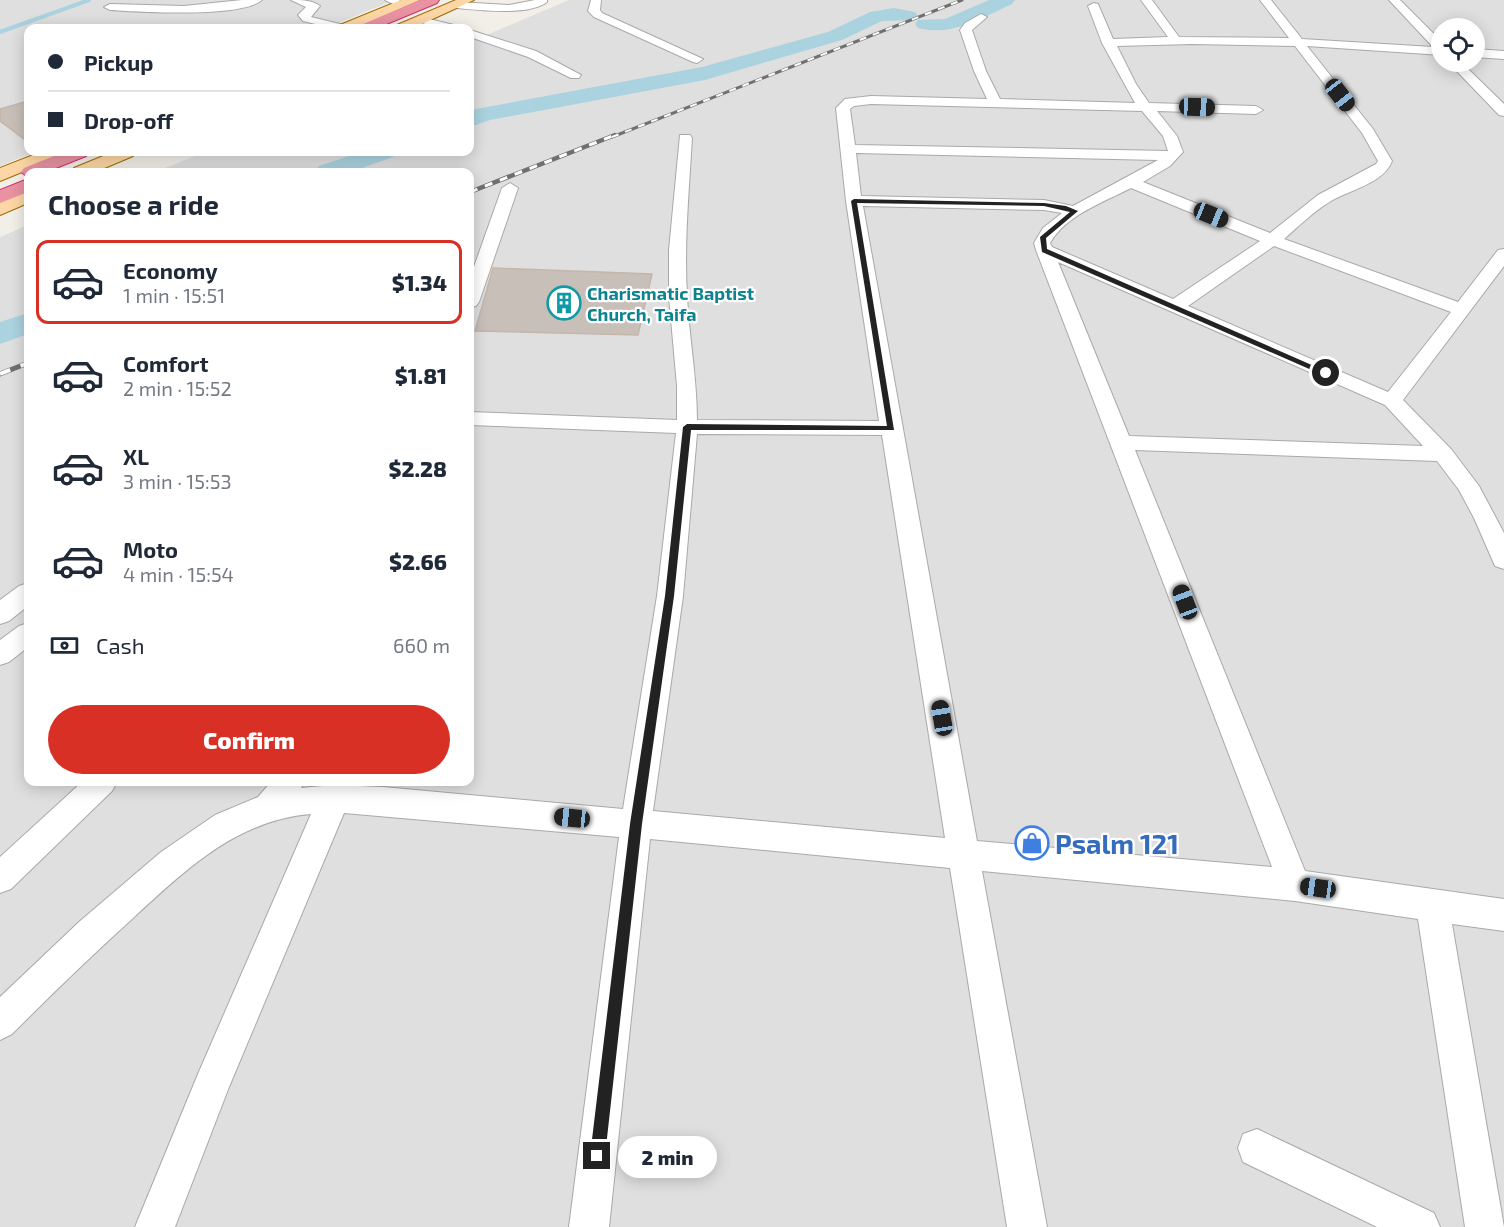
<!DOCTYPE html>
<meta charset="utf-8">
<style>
:root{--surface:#fff;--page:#f6f6f7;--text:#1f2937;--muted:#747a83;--line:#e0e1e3;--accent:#d93025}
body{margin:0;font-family:"Exo 2",sans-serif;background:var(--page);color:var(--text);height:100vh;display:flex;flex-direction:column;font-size:22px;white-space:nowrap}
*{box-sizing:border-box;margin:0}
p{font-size:20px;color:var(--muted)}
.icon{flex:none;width:33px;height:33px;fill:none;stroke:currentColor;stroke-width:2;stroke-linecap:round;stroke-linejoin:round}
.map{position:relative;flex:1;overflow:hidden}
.side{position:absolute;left:24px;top:168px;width:450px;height:618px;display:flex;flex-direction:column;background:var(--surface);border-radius:12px;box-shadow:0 3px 15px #0003}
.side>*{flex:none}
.hud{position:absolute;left:24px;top:24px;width:450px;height:132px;border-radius:12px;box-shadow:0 3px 15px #0003;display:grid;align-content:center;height:132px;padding:0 24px;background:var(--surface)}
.fabs{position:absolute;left:1431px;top:18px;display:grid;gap:12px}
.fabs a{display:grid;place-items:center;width:54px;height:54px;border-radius:50%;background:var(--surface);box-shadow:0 3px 15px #0003;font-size:30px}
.end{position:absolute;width:27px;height:27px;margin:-14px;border:8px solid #222;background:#fff;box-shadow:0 0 0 3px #fff}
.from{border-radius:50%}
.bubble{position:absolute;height:42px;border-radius:21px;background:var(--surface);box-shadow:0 3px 15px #0003;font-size:20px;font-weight:800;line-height:42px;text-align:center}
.car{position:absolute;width:18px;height:36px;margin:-18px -9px;border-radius:8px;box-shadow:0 0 4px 2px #0007;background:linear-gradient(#222 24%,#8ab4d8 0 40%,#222 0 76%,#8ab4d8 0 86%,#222 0)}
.hud b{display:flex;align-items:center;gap:21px;height:57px;font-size:22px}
.hud b+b{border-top:2px solid var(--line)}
.hud i{width:15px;height:15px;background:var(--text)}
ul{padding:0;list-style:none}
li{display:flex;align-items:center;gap:18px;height:84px;margin:0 12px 9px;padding:0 12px;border:3px solid transparent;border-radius:12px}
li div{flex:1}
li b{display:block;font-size:22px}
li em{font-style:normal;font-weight:800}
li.selected{border-color:var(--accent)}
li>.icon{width:54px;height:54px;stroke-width:1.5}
h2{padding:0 24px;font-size:27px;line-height:72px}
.pay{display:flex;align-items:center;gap:15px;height:66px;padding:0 24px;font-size:22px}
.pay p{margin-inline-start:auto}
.button{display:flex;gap:12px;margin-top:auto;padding:12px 24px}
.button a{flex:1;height:69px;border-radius:36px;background:var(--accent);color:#fff;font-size:24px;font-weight:800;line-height:69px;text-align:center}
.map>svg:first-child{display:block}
.residential{fill:#e0dfdf;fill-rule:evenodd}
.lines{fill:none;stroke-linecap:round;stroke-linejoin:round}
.stream{stroke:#aad3df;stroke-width:4}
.river{fill:#aad3df;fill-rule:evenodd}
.building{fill:#c7bfb8;stroke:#c4b6ab;stroke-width:1.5}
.minor-casing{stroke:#a9a9a9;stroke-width:2}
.major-casing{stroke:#a06b00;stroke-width:2}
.highway-casing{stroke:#dc2a67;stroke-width:2}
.minor{fill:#fff;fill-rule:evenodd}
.major{fill:#fcd6a4;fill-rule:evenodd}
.highway{fill:#e892a2;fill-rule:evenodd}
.rail-far2-casing{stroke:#707070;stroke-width:3}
.rail-far1-casing{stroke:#707070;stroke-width:4.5}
.rail-casing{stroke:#707070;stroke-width:5}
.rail-far2{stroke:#fff;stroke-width:2;stroke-dasharray:7;stroke-linecap:butt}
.rail-far1{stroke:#fff;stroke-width:3;stroke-dasharray:8;stroke-linecap:butt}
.rail{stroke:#fff;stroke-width:4;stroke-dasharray:11;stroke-linecap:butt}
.route{fill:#222}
.labels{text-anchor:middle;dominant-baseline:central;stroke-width:4.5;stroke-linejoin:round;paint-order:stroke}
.far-culture-label{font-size:18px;font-weight:bold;fill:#0d838f;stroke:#fff;text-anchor:start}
.near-shop-label{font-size:27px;font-weight:bold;fill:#366cbe;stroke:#fff;text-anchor:start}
</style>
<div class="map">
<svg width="1504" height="1227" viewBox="0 0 1504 1227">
<rect width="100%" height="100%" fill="#f2efe9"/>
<path class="residential" d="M 0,0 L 394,0 L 326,28 L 28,28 L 28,152 L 35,152 L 0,166 Z
M 569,0 L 1504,0 L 1504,1227 L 0,1227 L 0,237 L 28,225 L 28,782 L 470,782 L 470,172 L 155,172 L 205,152 L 470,152 L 470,42 ZM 1442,28 L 1474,28 L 1474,62 L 1442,62 Z"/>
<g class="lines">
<path class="stream" d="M 0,32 L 89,0"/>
<path class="river" d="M 989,0 L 1015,0 L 1012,4 C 981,18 952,37 918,28 L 915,24 L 918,20 L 945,19 Z
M 894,8 L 915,12 L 918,16 L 915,20 L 882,21 L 842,40 L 705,80 L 490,120 L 470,127 L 470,111 L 476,109 L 702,67 L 828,32 L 870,12 Z
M 361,152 L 397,152 L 393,157 L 351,172 L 315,172 L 319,166 Z
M 28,313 L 28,334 L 0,344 L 0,322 Z"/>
</g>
<path class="building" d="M 28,101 L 28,142 L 0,121 L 0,109 Z
M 493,268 L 652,274 L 638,335 L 475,331 Z"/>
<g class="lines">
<defs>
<path id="minor" d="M 242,0 L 262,0 C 241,18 140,12 110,10 L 104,7 L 110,4 L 184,6 Z
M 291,0 C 301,0 312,0 320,6 L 311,17 L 348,26 L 350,28 L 332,28 L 303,21 L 298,15 L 306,7 Z
M 385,0 L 399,0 L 406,5 L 401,8 Z
M 535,0 L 547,0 L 547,2 C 530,16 479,10 457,8 L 452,5 L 457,2 L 509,5 Z
M 591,0 L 601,0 L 600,10 L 602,13 L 703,59 L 697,63 L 693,62 L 594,17 L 588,11 Z
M 1141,0 L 1152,0 L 1179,37 L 1289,38 L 1260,0 L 1271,0 L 1302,39 L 1433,47 L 1389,0 L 1400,0 L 1442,42 L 1442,55 L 1307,46 L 1373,129 L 1392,161 C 1384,183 1350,190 1331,201 C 1314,211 1299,226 1284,239 L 1458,302 L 1498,250 L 1504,249 L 1504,266 L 1403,400 L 1451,449 L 1479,486 L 1504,533 L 1504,569 L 1495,566 L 1474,518 L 1459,490 L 1437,461 L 1135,450 L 1305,871 L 1504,899 L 1504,931 L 1452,924 L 1504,1227 L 1465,1227 L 1418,919 L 1295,901 L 982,871 L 1047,1227 L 1007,1227 L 950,868 L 650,839 L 609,1227 L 569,1227 L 619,837 L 344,813 L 229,1087 L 175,1227 L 135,1227 L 198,1074 L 311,814 C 236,820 183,872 131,920 C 90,957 51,995 12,1034 L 0,1040 L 0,997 L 79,922 L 161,852 L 215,815 L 258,797 L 271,782 L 304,782 L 301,788 L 333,785 L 383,787 L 623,809 L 657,596 L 676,433 L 470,425 L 470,412 L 677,420 L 677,386 L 669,297 L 669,250 L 680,135 L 690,135 L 692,138 C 689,190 684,243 687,296 C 689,337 697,378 697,420 L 879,421 L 846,201 L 836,108 L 845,99 L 871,96 L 987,99 L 974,71 L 960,30 L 965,23 L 981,14 L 987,17 L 972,30 L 986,71 L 1000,99 L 1135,103 L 1102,43 L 1088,6 L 1094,3 L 1098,4 L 1113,39 L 1168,37 ZM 1192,44 L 1295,46 L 1362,133 L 1378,161 L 1376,164 L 1318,195 L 1270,233 L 1143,182 L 1170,166 L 1183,152 L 1177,136 L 1157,111 L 1256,114 L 1263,110 L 1256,106 L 1149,103 L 1136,84 L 1117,46 ZM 871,104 L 1142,111 L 1163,136 L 1168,151 L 855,145 L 850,109 L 854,106 ZM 856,153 L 1158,160 L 1073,206 L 1044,200 L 861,196 ZM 1131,188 L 1260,241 L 1173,299 L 1052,247 L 1050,243 C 1066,215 1104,202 1131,188 ZM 863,206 L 1044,210 L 1062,213 L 1043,228 L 1034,243 L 1036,250 L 1272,867 L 977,841 ZM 1274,246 L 1451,312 L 1388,392 L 1188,306 ZM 1058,262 L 1385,405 L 1423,446 L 1129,436 ZM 697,434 L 882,435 L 945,838 L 653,811 L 683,596 Z
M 421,17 L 458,26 L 460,28 L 442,28 L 417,22 L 417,18 Z
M 470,30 L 536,51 L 581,75 L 579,78 L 571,78 L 528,57 L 470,37 Z
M 1474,49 L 1504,51 L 1504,59 L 1474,57 Z
M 1448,62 L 1461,62 L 1504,104 L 1504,116 L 1499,115 Z
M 510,183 L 518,188 L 479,302 L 476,306 L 470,307 L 470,278 L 502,188 Z
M 28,583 L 28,606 L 9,621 L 0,624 L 0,600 L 19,586 Z
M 28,623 L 28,647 L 9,662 L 0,665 L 0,640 L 19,626 Z
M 82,782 L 117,782 L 112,791 L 11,889 L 0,893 L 0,857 Z
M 1257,1129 L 1434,1213 L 1440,1227 L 1377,1227 L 1243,1162 L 1238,1148 L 1243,1134 Z"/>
<path id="major" d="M 401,0 L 420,0 L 356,28 L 338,28 L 340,25 Z
M 456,0 L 474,0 L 413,28 L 395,28 L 397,25 Z
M 41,152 L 64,152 L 61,156 L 0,181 L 0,168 Z
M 113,152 L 136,152 L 133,156 L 95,172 L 72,172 L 74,168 Z
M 28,190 L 28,203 L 0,215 L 0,202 Z"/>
<path id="highway" d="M 420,0 L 439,0 L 437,3 L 377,28 L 359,28 L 361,25 Z
M 64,152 L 88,152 L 86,156 L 46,172 L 28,172 L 28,177 L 21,172 L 24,168 Z
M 28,179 L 28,192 L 0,203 L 0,190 Z"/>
</defs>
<use href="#minor" class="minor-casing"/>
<use href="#major" class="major-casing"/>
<use href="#highway" class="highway-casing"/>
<use href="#minor" class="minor"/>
<use href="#major" class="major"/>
<use href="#highway" class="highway"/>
<defs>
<path id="rail-far2" d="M 612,137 L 962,0"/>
<path id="rail-far1" d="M 470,192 L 615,135"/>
<path id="rail" d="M 0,374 L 28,363"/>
</defs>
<use href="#rail-far2" class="rail-far2-casing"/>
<use href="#rail-far1" class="rail-far1-casing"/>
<use href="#rail" class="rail-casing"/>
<use href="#rail-far2" class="rail-far2"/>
<use href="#rail-far1" class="rail-far1"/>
<use href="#rail" class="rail"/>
</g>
<path class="route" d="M 854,199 L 1044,203 L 1066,206 L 1078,211 L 1046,238 L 1047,249 L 1330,373 L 1323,375 L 1042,252 L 1040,237 L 1070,212 L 1044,206 L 857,203 L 894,430 L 691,430 L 674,596 L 642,824 L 605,1156 L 603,1161 L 597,1163 L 592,1161 L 590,1156 L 630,824 L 665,596 L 683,427 L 687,424 L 887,426 L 851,201 Z"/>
<defs>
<symbol id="building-ring" viewBox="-11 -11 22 22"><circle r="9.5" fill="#fff" stroke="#0f9aa8" stroke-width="1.5"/><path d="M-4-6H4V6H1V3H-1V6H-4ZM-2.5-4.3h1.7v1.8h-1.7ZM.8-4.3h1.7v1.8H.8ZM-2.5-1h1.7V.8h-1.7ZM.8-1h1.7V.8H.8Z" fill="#0f9aa8"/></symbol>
<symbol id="shop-ring" viewBox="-11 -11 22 22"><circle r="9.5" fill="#fff" stroke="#3f7fe0" stroke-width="1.5"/><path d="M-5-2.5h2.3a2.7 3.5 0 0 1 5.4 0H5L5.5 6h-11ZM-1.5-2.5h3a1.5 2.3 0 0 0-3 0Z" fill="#3f7fe0"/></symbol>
</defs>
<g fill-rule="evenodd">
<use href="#building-ring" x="545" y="284" width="38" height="38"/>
<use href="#shop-ring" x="1013" y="824" width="38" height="38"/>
</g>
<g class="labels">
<g class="far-culture-label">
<text x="587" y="293">Charismatic Baptist<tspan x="587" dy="21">Church, Taifa</tspan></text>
</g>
<g class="near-shop-label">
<text x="1055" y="843">Psalm 121</text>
</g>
</g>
</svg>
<div class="fabs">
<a><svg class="icon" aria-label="locate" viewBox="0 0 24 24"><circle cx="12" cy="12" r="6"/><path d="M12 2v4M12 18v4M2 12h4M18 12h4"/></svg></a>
</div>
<i class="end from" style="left:1326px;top:373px"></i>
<i class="end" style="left:597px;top:1156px"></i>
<div class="bubble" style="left:618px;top:1136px;width:99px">2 min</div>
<i class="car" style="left:1340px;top:95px;rotate:142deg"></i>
<i class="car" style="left:1197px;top:107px;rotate:92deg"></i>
<i class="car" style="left:1211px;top:215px;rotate:112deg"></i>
<i class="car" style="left:1185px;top:602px;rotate:339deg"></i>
<i class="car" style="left:942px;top:718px;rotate:350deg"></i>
<i class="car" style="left:572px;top:818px;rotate:276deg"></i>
<i class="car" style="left:1318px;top:888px;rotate:278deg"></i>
<div class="hud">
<b><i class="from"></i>Pickup</b>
<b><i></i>Drop-off</b>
</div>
<section class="side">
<h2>Choose a ride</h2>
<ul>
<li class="selected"><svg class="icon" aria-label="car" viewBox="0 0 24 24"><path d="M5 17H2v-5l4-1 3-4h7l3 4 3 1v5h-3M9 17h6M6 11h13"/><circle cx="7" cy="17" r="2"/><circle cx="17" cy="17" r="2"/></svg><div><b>Economy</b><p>1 min · 15:51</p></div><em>$1.34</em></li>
<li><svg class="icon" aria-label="car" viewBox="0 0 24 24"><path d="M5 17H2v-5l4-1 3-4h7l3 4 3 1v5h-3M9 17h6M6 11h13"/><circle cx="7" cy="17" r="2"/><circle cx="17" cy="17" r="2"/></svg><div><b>Comfort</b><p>2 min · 15:52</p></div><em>$1.81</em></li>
<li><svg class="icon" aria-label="car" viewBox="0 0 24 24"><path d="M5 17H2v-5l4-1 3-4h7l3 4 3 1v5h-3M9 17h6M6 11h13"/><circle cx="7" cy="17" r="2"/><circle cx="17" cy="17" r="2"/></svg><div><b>XL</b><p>3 min · 15:53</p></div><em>$2.28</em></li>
<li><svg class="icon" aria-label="car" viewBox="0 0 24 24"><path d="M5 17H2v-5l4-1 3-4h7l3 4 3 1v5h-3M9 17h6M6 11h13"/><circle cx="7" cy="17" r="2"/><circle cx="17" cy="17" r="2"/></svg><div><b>Moto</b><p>4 min · 15:54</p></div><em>$2.66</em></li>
</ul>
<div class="pay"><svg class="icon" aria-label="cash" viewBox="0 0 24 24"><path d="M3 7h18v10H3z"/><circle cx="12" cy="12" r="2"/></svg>Cash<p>660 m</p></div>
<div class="button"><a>Confirm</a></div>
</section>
</div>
